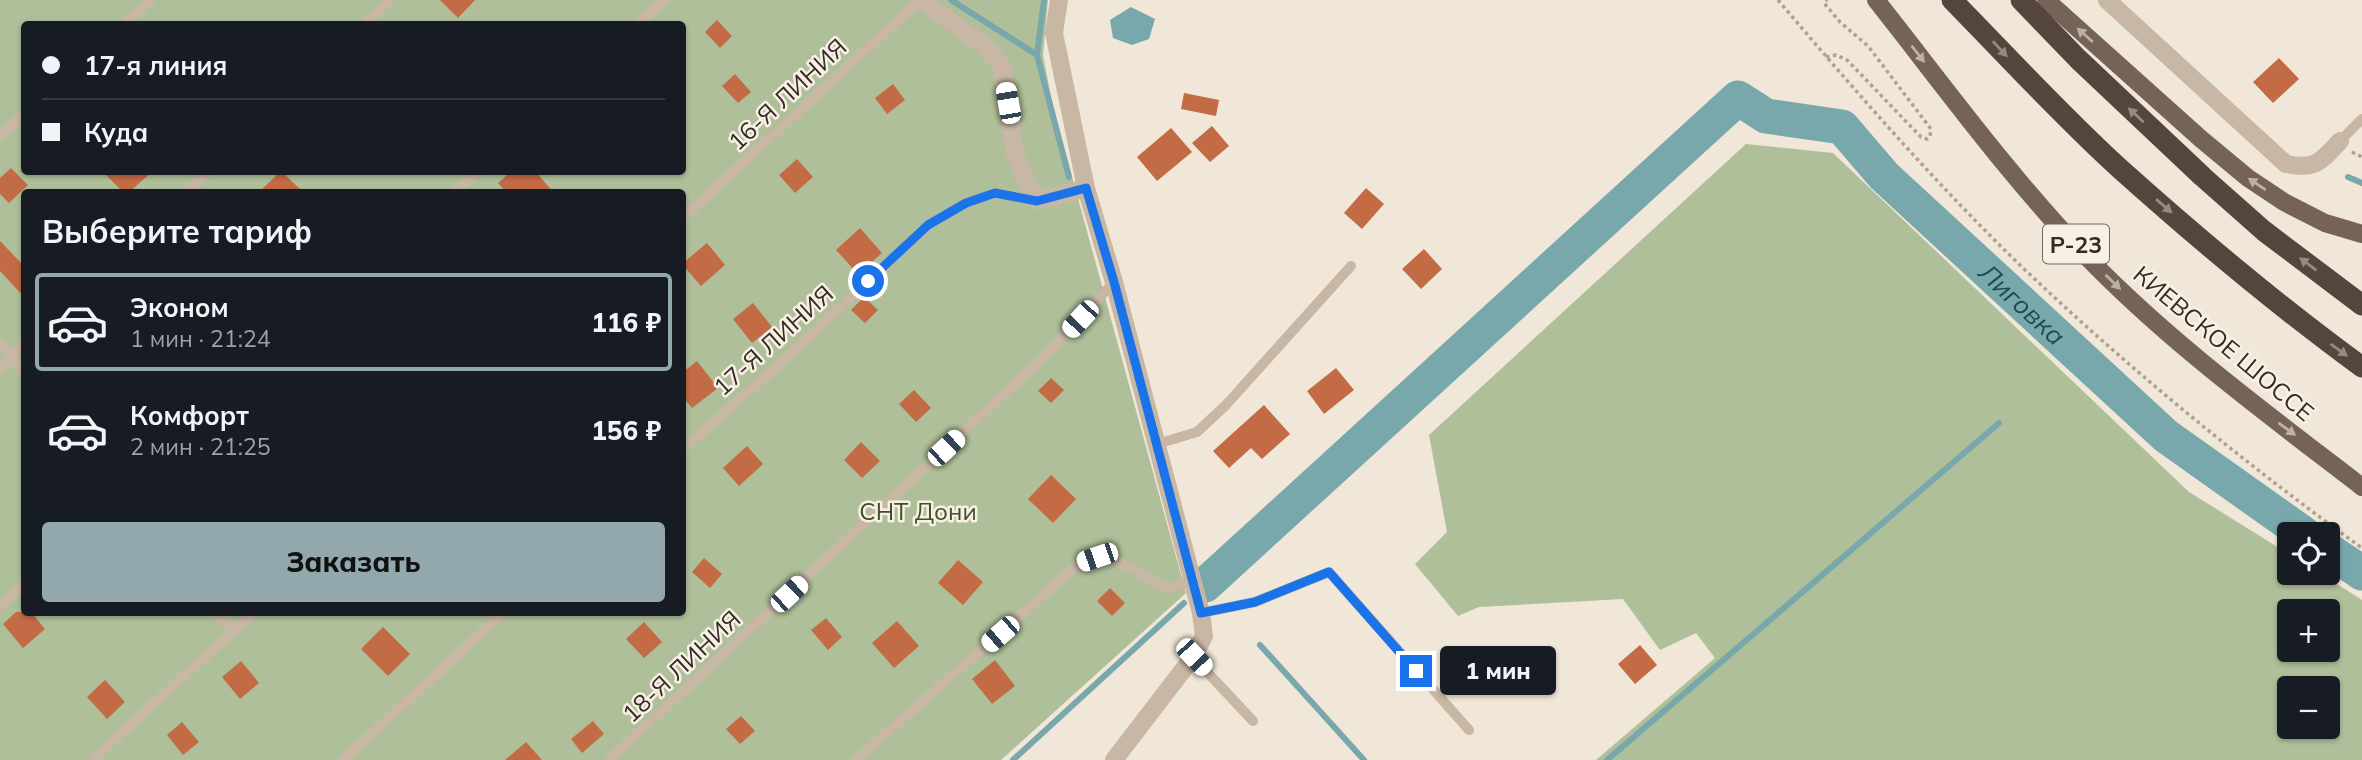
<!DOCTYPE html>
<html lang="ru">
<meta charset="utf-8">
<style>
:root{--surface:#171b24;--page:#20242c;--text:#f1f3f6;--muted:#9ea1a6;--line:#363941;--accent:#92a8ad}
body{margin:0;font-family:Mulish,sans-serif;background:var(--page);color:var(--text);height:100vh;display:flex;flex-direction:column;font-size:26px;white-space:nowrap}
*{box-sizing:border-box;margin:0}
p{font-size:23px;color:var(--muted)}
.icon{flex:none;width:38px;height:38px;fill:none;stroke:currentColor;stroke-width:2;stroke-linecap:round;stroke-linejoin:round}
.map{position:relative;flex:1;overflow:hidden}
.details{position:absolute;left:21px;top:189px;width:665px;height:427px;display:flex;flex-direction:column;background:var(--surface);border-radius:7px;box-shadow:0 2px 5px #0004}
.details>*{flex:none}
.guide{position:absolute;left:21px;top:21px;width:665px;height:154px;border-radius:7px;box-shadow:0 2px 5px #0004;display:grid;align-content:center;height:154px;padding:0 21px;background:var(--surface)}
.buttons{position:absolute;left:2277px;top:522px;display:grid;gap:14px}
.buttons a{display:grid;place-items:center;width:63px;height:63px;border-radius:7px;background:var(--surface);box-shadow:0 2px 5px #0004;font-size:35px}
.end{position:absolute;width:32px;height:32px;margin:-16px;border:9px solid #1a73e8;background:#fff;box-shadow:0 0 0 4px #fff}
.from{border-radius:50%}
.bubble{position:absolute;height:49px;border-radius:7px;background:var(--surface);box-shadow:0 2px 5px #0004;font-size:23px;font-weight:800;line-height:49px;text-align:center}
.car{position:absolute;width:21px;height:42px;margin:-21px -10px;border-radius:9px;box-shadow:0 0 5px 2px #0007;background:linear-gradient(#fff 24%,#345 0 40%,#fff 0 76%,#345 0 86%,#fff 0)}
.guide b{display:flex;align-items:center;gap:24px;height:66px;font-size:26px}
.guide b+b{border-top:2px solid var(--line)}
.guide i{width:18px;height:18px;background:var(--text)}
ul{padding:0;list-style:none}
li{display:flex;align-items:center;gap:21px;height:98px;margin:0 14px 10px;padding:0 7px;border:4px solid transparent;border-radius:7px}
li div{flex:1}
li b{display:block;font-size:26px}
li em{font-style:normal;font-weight:800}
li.current{border-color:var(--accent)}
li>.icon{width:63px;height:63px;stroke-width:1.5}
h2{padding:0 21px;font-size:32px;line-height:84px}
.action{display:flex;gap:14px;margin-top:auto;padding:14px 21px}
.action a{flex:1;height:80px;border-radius:7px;background:var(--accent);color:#111;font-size:28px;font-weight:800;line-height:80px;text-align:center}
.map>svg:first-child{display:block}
.green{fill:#afbf99;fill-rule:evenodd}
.water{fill:#78a7ac}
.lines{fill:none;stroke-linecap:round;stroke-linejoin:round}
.stream{stroke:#78a7ac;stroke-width:6}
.river{stroke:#78a7ac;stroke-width:35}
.building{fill:#c36b44}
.path{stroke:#b3a18f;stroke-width:3.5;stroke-dasharray:3.5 3.5;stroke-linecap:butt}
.lane{stroke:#c8b7a5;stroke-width:10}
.street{stroke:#c8b7a5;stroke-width:18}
.primary{stroke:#756357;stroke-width:18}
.highway{stroke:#54463d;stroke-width:21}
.oneway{fill:#bdb1a5}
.oneway2{fill:#968a80}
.route{stroke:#1a73e8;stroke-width:9}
.labels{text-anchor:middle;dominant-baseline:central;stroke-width:5;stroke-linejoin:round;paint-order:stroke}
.shield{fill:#f8f0e4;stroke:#6f665f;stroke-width:2}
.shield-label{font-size:23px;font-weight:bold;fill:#342b26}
.street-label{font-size:24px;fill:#342b26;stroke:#f8f0e4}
.park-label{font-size:24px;fill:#40512a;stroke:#f8f0e4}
.water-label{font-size:26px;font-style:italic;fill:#1d4c54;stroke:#f8f0e4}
</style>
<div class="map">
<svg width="2362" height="760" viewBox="0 0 2362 760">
<rect width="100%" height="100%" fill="#f0e7d8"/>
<path class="green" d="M 0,0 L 1048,0 L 1043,55 L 1053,107 L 1186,593 L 1001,760 L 0,760 ZM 24,24 L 682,24 L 682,172 L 24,172 ZM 24,192 L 682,192 L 682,612 L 24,612 Z
M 1746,144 L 1833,153 L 2189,492 L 2289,554 L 2289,572 L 2318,572 L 2362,600 L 2362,760 L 1596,760 L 1715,658 L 1696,633 L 1660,650 L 1623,599 L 1479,607 L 1458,616 L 1415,564 L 1447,532 L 1429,435 ZM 2289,611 L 2328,611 L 2328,649 L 2289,649 ZM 2289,688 L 2328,688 L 2328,726 L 2289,726 Z"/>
<path class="water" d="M 1131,7 L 1155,19 L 1149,39 L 1132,45 L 1113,38 L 1110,20 Z"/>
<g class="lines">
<path class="stream" d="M 951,0 L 1037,55
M 1044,0 L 1037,55 L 1069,177
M 2348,177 L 2362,183
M 1260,645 L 1364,760
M 1013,760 L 1184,603
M 1607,760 L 1999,423"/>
<g class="river">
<path d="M 2328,550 L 2362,573"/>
<path id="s1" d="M 1205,585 L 1738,98 L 1766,116 L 1842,127 L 1884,176 L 2166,436 L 2304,534"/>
</g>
</g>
<path class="building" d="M 440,0 L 475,0 L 458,18 Z
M 717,20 L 732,36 L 720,48 L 705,32 Z
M 2279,58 L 2299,79 L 2273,103 L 2253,82 Z
M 735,74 L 751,92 L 738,103 L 722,86 Z
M 893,84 L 905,100 L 887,114 L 875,98 Z
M 1184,93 L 1219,100 L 1216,116 L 1181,109 Z
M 1212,126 L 1229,146 L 1210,162 L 1192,143 Z
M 1171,128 L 1192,152 L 1157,181 L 1137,157 Z
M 797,159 L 813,177 L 795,193 L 779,175 Z
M 11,168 L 28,185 L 9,203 L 0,194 L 0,178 Z
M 103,172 L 152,172 L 129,192 L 123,192 Z
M 280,172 L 282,172 L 303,192 L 259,192 Z
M 511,172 L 536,172 L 553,192 L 506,192 L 498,183 Z
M 1366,188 L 1384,204 L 1362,229 L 1344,213 Z
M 860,228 L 882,253 L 858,274 L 836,250 Z
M 0,241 L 24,266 L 24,297 L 0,271 Z
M 707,243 L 725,265 L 701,286 L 682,264 Z
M 1424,249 L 1442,269 L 1421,289 L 1402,269 Z
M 864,297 L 878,310 L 865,323 L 851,310 Z
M 753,303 L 772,327 L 752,343 L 733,319 Z
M 697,361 L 718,388 L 692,408 L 682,396 L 682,373 Z
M 1336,368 L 1354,390 L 1324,414 L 1307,391 Z
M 1051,378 L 1064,390 L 1051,403 L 1038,391 Z
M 914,390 L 931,408 L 916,422 L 899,404 Z
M 1264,405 L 1290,434 L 1262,459 L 1251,448 L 1229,468 L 1213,451 Z
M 861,442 L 880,461 L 862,478 L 844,460 Z
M 747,446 L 763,464 L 739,486 L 723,468 Z
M 1051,475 L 1076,499 L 1053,523 L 1028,499 Z
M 704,558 L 722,574 L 710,588 L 692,572 Z
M 958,560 L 983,582 L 963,605 L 938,583 Z
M 1110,588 L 1125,603 L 1112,616 L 1097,601 Z
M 16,612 L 31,612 L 45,629 L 23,648 L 3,624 Z
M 826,618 L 842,637 L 828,650 L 811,630 Z
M 897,621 L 919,646 L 894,668 L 872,643 Z
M 644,622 L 662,642 L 644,658 L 626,639 Z
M 383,627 L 410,654 L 388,676 L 361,649 Z
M 1640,645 L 1657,665 L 1635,684 L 1618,664 Z
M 995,660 L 1015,686 L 992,704 L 972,679 Z
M 241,661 L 259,683 L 240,699 L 222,677 Z
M 105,680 L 125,702 L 107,719 L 87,697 Z
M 741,716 L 755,731 L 740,744 L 726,729 Z
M 593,721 L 604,734 L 582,753 L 571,739 Z
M 182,722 L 199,742 L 183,755 L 167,735 Z
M 526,742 L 542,760 L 505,760 Z"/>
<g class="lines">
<path class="path" d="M 1778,0 C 1856,92 1935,183 2022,267 C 2128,368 2243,462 2362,548
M 1826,57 L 1836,55 L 1847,60 L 1921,137 L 1927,139 L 1930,136 L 1931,129 L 1868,46 L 1840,22 L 1824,3 L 1827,0
M 2352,152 L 2362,157"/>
<path class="lane" d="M 124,24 L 151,0
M 364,24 L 390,0
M 638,24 L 665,0
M 0,136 L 24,114
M 2340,141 L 2362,119
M 186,192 L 208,172
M 454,192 L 477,172
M 682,219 L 920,0
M 0,344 L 24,373
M 0,368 L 24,345
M 1157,444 L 1197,432 L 1226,405 L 1351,266
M 682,450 L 789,356 L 928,225 L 966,203 L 995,193 L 1037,201
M 0,606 L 24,584
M 212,612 L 236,630
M 1201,613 L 1255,602 L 1329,572 L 1469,730
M 1193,657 L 1253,721
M 92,760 L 254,612
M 343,760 L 504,612
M 609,760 L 1045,356 L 1114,282
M 856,760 L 1081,562 C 1086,561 1092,558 1097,557 C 1115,554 1149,581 1168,589 L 1192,580"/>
<path class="street" d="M 921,0 L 982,44 L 1002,66 L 1015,153 L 1024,177 L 1037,201 L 1086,188
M 1059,0 L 1054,33 L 1086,188 L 1114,282 L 1201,613 L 1204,636 L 1193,657 L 1114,760
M 2107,0 L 2286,164 C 2316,170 2320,162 2340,141"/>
<path class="primary" d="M 1876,0 C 1944,86 2009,176 2085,255 C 2169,342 2266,413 2362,487
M 2046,0 L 2201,139 L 2248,178 L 2284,202 L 2325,223 L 2362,234"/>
<path class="highway" d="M 1952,0 C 2007,56 2060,114 2118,167 C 2196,237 2277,305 2362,367
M 2021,0 L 2078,59 L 2203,177 L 2264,231 L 2362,305"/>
</g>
<defs><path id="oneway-solid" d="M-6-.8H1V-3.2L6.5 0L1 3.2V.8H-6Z" transform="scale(1.75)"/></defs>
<g class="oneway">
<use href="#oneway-solid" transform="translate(2085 35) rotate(-138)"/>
<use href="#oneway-solid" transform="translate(1918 54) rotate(52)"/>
<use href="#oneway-solid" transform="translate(2257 184) rotate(-146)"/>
<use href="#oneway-solid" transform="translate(2113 282) rotate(44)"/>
<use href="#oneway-solid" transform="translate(2287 429) rotate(36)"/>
</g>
<g class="oneway2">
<use href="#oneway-solid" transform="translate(2000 49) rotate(47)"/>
<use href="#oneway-solid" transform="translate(2136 115) rotate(-137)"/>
<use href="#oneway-solid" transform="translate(2164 206) rotate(41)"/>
<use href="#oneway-solid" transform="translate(2308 264) rotate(-143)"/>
<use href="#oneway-solid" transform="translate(2339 350) rotate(36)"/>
</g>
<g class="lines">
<path class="route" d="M 868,281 L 928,225 L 966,203 L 995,193 L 1037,201 L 1086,188 L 1114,282 L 1201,613 L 1255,602 L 1329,572 L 1416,671"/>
</g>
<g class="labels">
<rect class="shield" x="2043" y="224.5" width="66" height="39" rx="5"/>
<g class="shield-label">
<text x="2076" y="244">Р-23</text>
</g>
<g class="street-label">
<text transform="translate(787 94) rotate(-43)">16-Я ЛИНИЯ</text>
<text transform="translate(773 340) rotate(-42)">17-Я ЛИНИЯ</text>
<text transform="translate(2224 343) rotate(40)">КИЕВСКОЕ ШОССЕ</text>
<text transform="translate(681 666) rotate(-43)">18-Я ЛИНИЯ</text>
</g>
<g class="park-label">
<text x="918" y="511">СНТ Дони</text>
</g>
<g class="water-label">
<text stroke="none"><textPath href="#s1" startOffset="1085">Лиговка</textPath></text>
</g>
</g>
</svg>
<div class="buttons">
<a><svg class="icon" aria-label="locate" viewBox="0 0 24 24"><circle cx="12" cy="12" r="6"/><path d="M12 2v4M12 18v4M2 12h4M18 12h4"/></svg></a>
<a>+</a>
<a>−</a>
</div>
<i class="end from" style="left:868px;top:281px"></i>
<i class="end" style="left:1416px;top:671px"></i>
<div class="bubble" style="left:1440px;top:646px;width:116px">1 мин</div>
<i class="car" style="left:1008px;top:103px;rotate:350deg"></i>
<i class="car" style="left:1080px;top:319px;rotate:223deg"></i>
<i class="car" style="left:946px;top:448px;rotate:47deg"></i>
<i class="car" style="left:1097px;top:557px;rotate:251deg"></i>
<i class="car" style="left:789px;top:594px;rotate:47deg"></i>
<i class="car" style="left:1000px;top:634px;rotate:229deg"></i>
<i class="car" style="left:1194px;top:657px;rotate:137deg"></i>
<div class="guide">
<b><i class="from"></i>17-я линия</b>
<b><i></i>Куда</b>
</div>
<section class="details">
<h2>Выберите тариф</h2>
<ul>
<li class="current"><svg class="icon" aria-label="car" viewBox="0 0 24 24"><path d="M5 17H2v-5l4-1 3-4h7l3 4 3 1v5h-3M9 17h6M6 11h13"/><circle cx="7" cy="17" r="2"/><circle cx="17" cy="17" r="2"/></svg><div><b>Эконом</b><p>1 мин · 21:24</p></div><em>116 ₽</em></li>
<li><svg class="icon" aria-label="car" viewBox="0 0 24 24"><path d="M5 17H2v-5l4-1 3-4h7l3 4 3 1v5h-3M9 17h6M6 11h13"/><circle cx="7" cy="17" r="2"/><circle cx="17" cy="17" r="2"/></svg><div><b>Комфорт</b><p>2 мин · 21:25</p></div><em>156 ₽</em></li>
</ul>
<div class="action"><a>Заказать</a></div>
</section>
</div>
